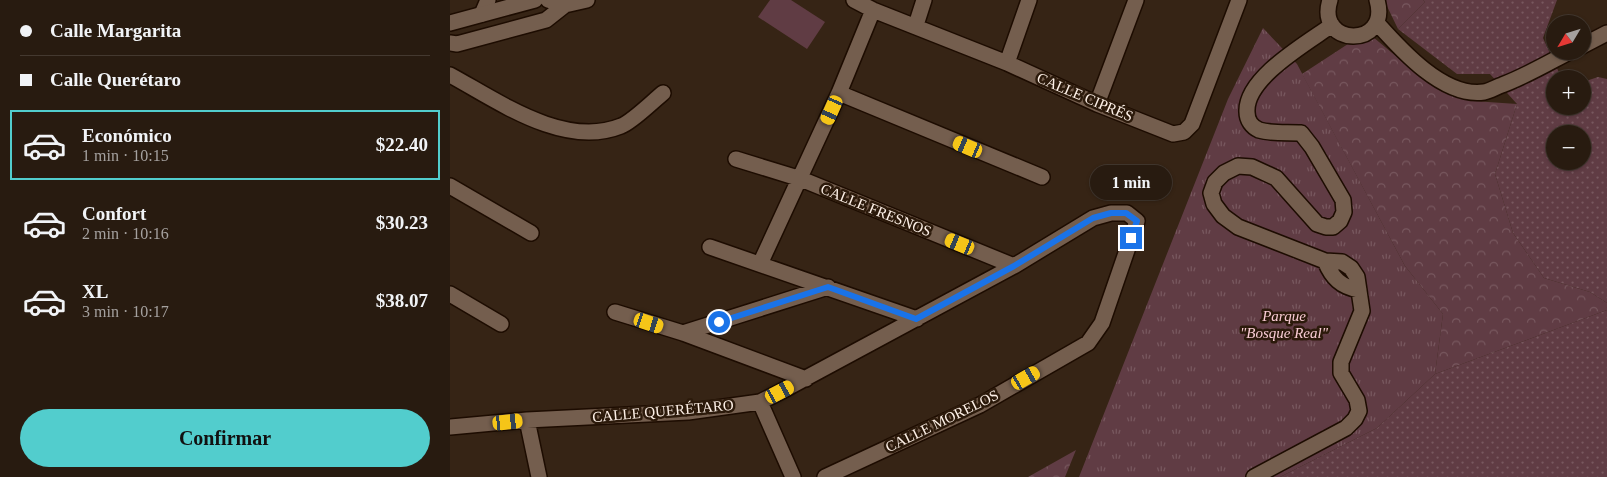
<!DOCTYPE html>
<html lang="es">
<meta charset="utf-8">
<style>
:root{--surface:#281b10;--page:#302419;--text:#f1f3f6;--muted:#a5a19f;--line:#443930;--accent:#52cdcd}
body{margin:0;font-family:Georgia,serif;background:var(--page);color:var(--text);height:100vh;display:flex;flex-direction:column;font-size:19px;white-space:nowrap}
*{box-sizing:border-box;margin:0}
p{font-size:16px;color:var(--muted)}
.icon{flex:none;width:28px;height:28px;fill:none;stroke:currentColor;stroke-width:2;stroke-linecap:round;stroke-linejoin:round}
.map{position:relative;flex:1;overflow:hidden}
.panel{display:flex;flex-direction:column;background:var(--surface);width:450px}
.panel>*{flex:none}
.guide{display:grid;align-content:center;height:110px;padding:0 20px;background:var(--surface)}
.needle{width:32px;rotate:232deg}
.controls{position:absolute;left:1096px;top:15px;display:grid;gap:10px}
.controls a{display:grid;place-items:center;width:45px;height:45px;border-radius:50%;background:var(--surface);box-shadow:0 1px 4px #0004,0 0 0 1px var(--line);font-size:25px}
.end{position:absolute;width:22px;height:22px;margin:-11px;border:6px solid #1a73e8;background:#fff;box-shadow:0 0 0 2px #fff}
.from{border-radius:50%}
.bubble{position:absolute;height:35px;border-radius:18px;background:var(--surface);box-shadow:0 1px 4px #0004,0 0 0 1px var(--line);font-size:16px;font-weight:700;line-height:35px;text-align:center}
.car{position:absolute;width:15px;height:30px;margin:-15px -8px;border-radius:6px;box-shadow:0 0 4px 1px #0007;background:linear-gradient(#f5c518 24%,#345 0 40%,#f5c518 0 76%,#345 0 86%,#f5c518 0)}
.guide b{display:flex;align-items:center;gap:18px;height:48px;font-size:19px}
.guide b+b{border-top:1px solid var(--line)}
.guide i{width:12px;height:12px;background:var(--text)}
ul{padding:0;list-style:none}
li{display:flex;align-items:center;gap:15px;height:70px;margin:0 10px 8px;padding:0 10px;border:2px solid transparent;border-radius:0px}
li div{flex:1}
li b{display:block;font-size:19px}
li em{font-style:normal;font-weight:700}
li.selected{border-color:var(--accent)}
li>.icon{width:45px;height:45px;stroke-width:1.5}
.cta{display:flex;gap:10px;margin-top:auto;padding:10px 20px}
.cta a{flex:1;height:58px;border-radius:30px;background:var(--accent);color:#111;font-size:20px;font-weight:700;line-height:58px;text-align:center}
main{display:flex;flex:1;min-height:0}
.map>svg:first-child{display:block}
.grass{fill:url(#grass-dots);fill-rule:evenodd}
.forest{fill:url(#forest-crowns)}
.park{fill:url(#park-tufts)}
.pitch{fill:#603c44}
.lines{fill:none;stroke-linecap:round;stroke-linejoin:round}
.street-casing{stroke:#1d0c01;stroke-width:18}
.secondary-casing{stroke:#1d0c01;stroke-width:18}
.street{stroke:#745e4e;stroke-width:15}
.secondary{stroke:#745e4e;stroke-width:15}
.route{stroke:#1a73e8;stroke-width:6}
.labels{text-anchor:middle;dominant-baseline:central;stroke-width:5;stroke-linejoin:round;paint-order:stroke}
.street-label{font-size:15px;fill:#fdf0e7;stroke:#2c1a0b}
.park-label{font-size:15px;font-style:italic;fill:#f9cbd4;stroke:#2c1a0b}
</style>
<main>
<section class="panel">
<div class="guide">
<b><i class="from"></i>Calle Margarita</b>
<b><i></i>Calle Querétaro</b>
</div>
<ul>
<li class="selected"><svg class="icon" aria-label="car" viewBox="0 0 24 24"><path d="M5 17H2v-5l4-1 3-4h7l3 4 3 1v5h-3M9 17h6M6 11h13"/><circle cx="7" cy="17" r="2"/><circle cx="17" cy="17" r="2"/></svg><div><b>Económico</b><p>1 min · 10:15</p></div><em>$22.40</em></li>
<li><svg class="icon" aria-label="car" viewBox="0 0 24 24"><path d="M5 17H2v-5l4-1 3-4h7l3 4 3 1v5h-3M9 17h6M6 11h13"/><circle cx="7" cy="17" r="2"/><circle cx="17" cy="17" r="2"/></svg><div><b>Confort</b><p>2 min · 10:16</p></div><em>$30.23</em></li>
<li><svg class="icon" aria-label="car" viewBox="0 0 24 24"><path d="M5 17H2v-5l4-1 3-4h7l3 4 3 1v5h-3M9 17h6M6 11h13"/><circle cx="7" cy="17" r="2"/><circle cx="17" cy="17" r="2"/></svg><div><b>XL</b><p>3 min · 10:17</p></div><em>$38.07</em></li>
</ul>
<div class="cta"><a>Confirmar</a></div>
</section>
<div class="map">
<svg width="1157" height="477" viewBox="0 0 1157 477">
<defs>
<pattern id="grass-dots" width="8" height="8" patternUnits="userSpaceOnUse" patternTransform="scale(1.25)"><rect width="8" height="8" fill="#603c44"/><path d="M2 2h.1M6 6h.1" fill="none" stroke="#78585f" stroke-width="1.8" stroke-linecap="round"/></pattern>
<pattern id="forest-crowns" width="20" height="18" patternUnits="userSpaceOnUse" patternTransform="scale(1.25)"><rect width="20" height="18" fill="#603c44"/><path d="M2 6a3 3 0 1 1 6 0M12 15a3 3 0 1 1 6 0" fill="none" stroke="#78585f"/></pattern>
<pattern id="park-tufts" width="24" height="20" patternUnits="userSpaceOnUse" patternTransform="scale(1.25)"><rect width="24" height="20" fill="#603c44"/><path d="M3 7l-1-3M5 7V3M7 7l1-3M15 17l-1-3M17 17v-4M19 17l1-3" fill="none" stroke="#78585f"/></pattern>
</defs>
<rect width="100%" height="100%" fill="#362415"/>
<path class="grass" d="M 973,0 L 1107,0 L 1093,38 L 1112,79 L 1105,79 L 1105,106 L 1132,106 L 1133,82 L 1148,77 L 1157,79 L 1157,303 L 1140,292 L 1094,278 L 1063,233 L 1045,174 L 1067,104 L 1040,74 L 1007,74 L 948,29 L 975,2 ZM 1105,134 L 1132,134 L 1132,161 L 1105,161 Z
M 1157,310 L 1157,477 L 830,477 L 927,428 L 985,374 Z"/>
<path class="forest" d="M 934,0 L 973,0 L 975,2 L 948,29 Z
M 923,37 L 965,72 L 1023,101 L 1067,104 L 1045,174 L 1063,233 L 1094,278 L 1140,292 L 1157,303 L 1157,310 L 985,374 L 993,314 L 955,266 L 852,74 L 898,44 Z
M 626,450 L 615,477 L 578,477 Z"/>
<path class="park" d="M 813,28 L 847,64 L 955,266 L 993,314 L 985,374 L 927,428 L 830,477 L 629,477 L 778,99 Z"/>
<path class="pitch" d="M 320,0 L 341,0 L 375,22 L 357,49 L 308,17 Z"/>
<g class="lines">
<defs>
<path id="street" d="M 404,0 L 423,10 L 557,63 L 647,104 L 723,134 L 734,132 L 742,124 L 789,0
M 880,0 C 865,47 941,49 927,0
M 32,14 L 38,0
M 927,23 C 951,50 994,98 1034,92 C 1040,91 1046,87 1052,85 C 1076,76 1098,63 1121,51
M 466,25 L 474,0
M 1132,46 L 1157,33
M 557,63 L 579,0
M 0,75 C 48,101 114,149 171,126 C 182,122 202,102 213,93
M 389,93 L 592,177
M 647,104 L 686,0
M 286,159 L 351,179 L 564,266
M 0,186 L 81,233
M 260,247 L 467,319
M 875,261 C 882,278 891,287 909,290
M 310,264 L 389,93 L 423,10
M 0,294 L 51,324
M 165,312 L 233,333 L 356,379
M 233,333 L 378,287
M 310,402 L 343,477
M 77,420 L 89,477
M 0,427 L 77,420 L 238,412 L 310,402 L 330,392 L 564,266 L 643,218 L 661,213 L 677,213 L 687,221 L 652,323 L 638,343 L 530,405 L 375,477
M 804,477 L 896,428 L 905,419 L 909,411 L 907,400 L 891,373 L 891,362 L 912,311 L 907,277 L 901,268 L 892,262 L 875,261 L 788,227 L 773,216 L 764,204 L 761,193 L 765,182 L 774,173 L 788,166 L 802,167 L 826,178 L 867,224 L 876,227 L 883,227 L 890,221 L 894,212 L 893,200 L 862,147 L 851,133 C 838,132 822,134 809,130 C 802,127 797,120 797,112 C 795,78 857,43 882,25"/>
<path id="secondary" d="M 98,0 L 115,5
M 0,23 L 85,0
M 0,43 L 7,44 L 96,20 L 115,5 L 137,0"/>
</defs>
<use href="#street" class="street-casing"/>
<use href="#secondary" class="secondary-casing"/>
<use href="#street" class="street"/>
<use href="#secondary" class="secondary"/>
</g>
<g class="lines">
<path class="route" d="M 269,322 L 378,287 L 466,319 L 564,266 L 643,218 L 661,213 L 676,213 L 687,221 L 681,238"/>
</g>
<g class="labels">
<g class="street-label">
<text transform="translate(635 97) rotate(23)">CALLE CIPRÉS</text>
<text transform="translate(426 210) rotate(22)">CALLE FRESNOS</text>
<text transform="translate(213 411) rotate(-5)">CALLE QUERÉTARO</text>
<text transform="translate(492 421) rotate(-26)">CALLE MORELOS</text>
</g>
<g class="park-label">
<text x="834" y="316">Parque<tspan x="834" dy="17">"Bosque Real"</tspan></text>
</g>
</g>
</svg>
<div class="controls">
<a><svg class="needle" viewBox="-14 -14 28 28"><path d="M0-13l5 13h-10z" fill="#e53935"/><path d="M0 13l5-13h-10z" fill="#a5a19f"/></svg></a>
<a>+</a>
<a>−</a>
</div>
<i class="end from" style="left:269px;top:322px"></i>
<i class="end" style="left:681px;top:238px"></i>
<div class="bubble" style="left:640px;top:165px;width:82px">1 min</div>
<i class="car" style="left:382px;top:110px;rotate:204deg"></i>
<i class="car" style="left:518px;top:147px;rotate:293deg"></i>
<i class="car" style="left:510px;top:244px;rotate:292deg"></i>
<i class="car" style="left:199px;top:323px;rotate:108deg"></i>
<i class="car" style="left:576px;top:378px;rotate:60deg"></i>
<i class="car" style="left:330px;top:392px;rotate:62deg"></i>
<i class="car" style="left:58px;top:422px;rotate:84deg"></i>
</div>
</main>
